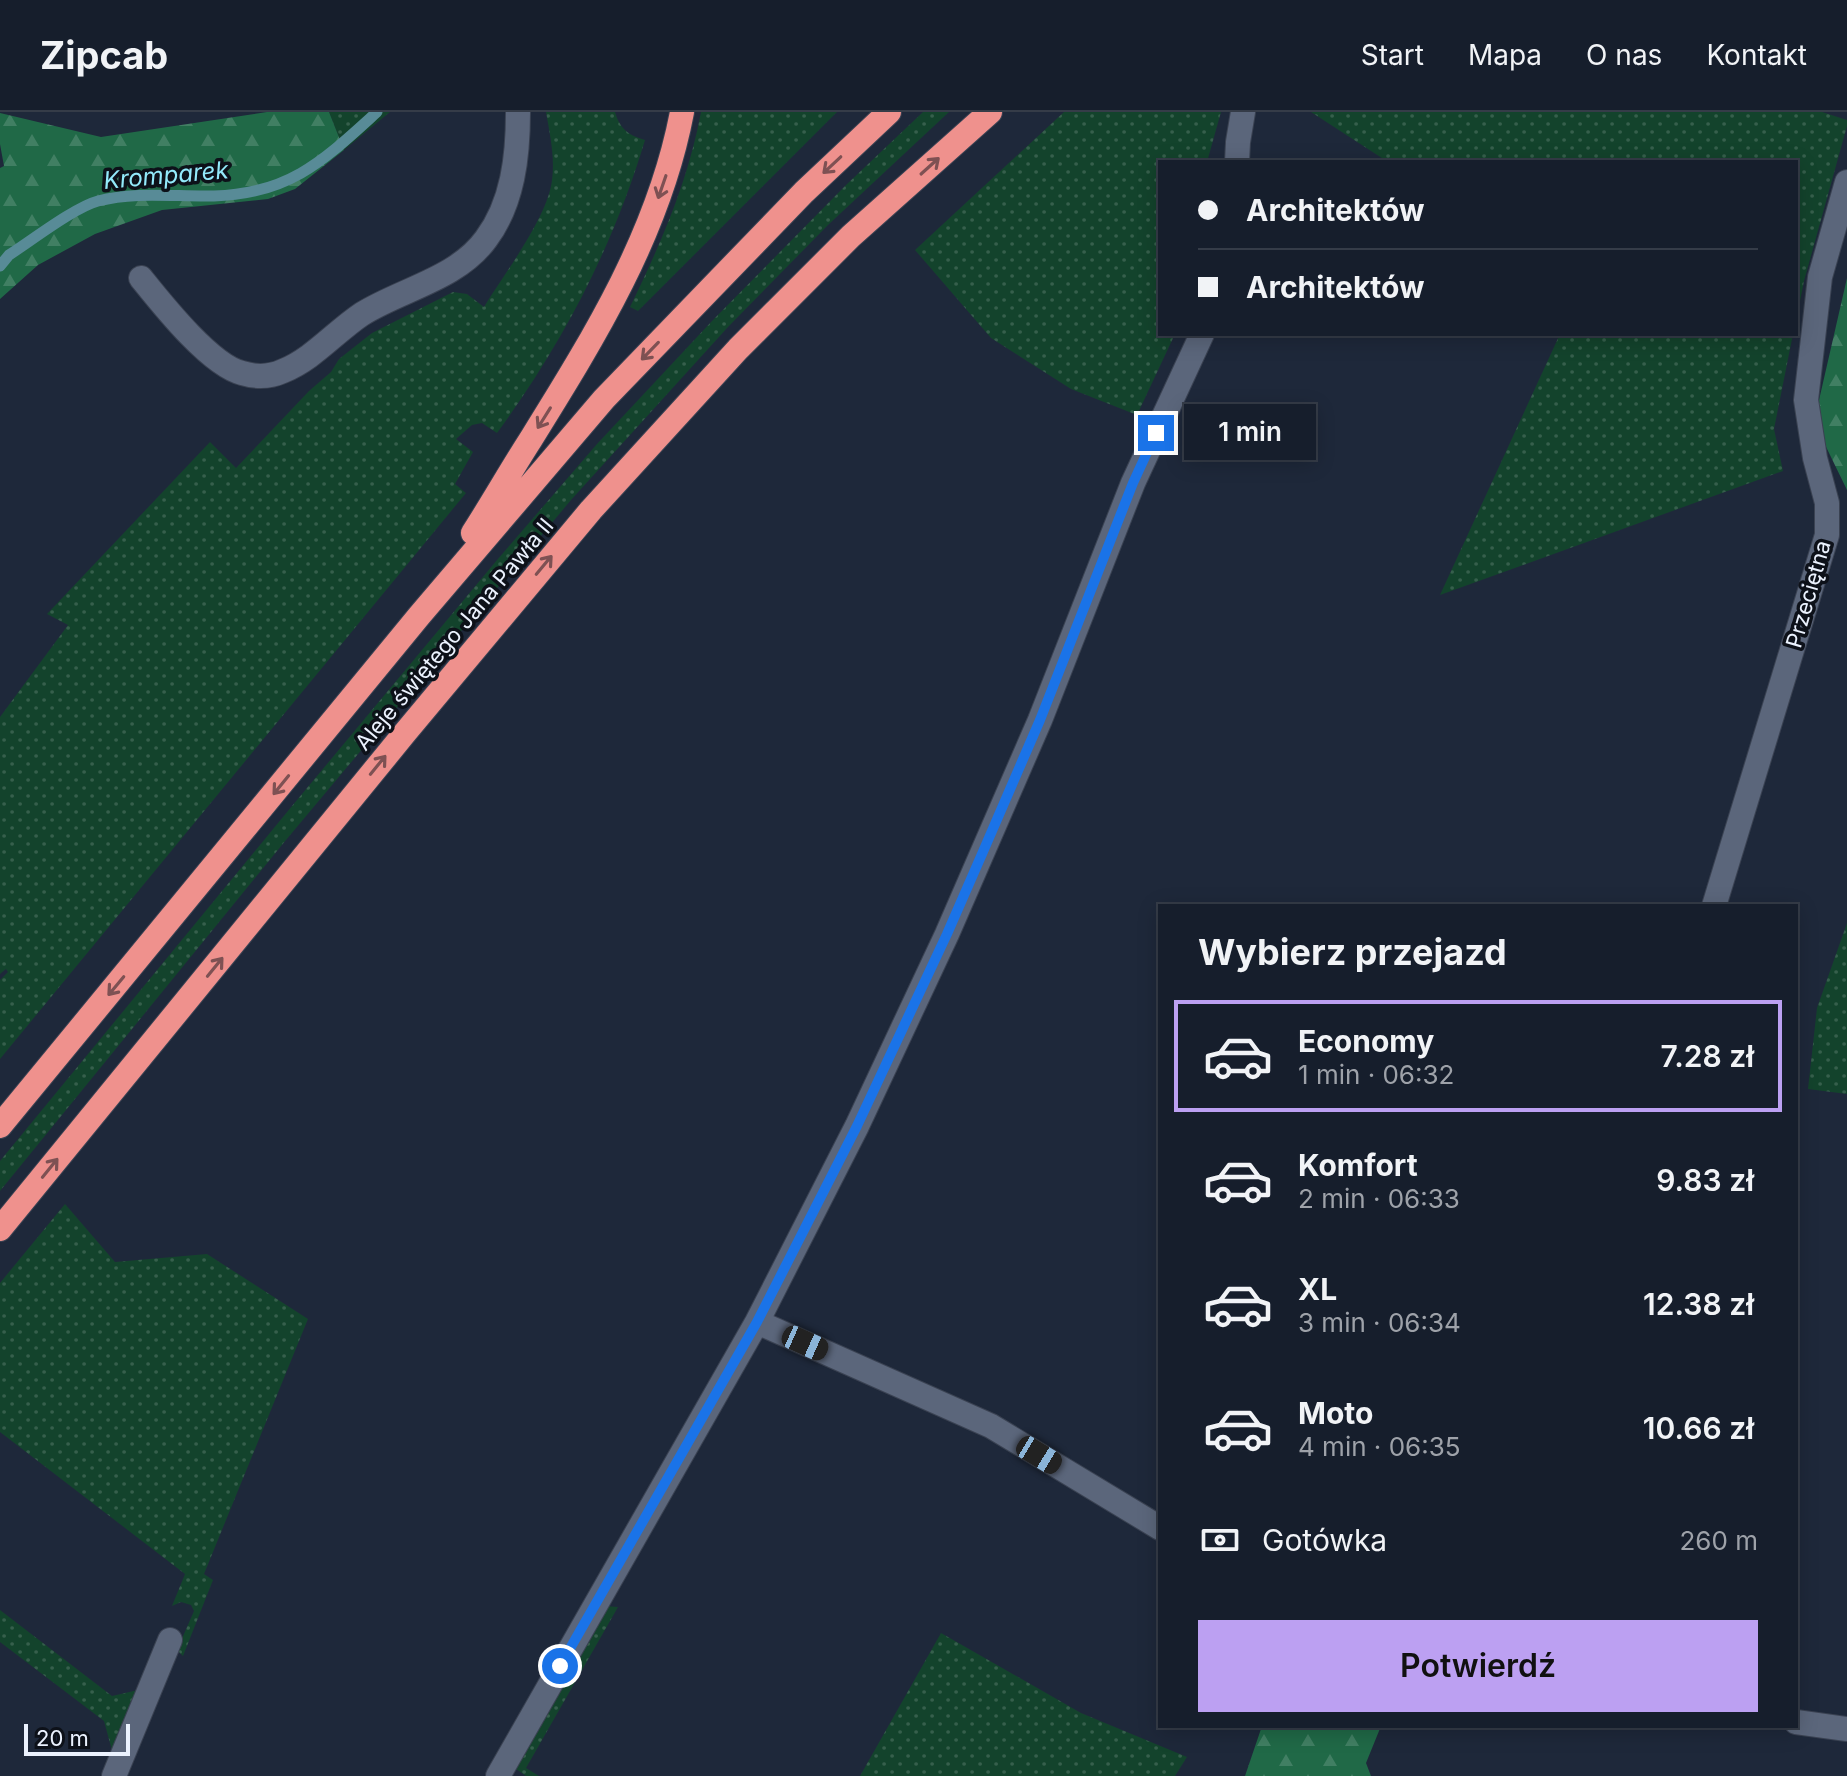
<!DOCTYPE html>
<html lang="pl">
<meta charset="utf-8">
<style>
:root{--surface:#161e2c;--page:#232b38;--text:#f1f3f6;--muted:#9ea2a9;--line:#353c48;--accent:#bca0f2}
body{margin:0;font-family:Inter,sans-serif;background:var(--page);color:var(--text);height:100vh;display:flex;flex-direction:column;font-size:30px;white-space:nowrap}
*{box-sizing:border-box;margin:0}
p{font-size:26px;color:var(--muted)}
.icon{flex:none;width:44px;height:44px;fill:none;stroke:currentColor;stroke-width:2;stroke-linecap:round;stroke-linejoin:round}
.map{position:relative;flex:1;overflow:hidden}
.sheet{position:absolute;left:1158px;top:792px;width:640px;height:824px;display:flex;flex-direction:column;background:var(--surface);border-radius:0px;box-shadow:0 4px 20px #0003,0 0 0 2px var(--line)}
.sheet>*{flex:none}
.guide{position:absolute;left:1158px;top:48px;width:640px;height:176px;border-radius:0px;box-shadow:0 4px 20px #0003,0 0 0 2px var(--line);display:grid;align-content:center;height:176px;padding:0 40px;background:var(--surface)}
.scale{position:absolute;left:24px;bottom:20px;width:106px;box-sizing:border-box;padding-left:8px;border:4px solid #ebf2fe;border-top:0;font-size:22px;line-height:28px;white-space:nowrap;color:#ebf2fe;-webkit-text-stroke:6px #0d1119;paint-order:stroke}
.end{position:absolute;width:36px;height:36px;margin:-18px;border:10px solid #1a73e8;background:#fff;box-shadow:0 0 0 4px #fff}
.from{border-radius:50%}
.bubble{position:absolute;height:56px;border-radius:0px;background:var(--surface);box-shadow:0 4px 20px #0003,0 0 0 2px var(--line);font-size:26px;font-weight:600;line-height:56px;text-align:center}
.car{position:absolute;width:24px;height:48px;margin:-24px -12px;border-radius:10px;box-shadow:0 0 6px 2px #0007;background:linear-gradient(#222 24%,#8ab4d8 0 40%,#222 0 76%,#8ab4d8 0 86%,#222 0)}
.guide b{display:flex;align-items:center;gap:28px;height:76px;font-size:30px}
.guide b+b{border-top:2px solid var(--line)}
.guide i{width:20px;height:20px;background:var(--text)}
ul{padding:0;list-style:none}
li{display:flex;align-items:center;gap:24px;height:112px;margin:0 16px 12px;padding:0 24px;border:4px solid transparent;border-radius:0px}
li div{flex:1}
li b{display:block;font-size:30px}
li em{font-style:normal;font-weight:600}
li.on{border-color:var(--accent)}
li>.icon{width:72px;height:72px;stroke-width:1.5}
h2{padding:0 40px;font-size:36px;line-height:96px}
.pay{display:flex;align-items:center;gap:20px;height:88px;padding:0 40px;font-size:30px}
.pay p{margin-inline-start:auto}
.button{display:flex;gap:16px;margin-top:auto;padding:16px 40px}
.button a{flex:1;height:92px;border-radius:0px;background:var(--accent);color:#111;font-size:32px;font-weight:600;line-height:92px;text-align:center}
header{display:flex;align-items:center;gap:48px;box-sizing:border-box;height:112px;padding:0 40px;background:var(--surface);border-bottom:2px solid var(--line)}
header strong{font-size:38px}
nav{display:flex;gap:44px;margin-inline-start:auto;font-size:28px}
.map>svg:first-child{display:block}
.grass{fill:url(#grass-dots)}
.forest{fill:url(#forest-firs)}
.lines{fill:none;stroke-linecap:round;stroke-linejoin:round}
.stream{stroke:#588b97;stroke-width:11}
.minor-casing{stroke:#3a4252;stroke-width:26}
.highway-casing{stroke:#3a4252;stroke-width:26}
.minor{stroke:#5b667b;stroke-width:24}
.highway{stroke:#ef918d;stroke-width:24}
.oneway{stroke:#7e5153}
.route{stroke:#1a73e8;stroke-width:10}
.labels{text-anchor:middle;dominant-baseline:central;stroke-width:7;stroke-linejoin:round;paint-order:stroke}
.street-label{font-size:22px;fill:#ebf2fe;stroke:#0d1119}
.water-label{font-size:24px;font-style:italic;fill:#93eafb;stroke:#0d1119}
</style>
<header>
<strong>Zipcab</strong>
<nav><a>Start</a><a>Mapa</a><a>O nas</a><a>Kontakt</a></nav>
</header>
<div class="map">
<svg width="1847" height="1664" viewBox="0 0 1847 1664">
<defs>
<pattern id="grass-dots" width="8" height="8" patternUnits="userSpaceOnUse" patternTransform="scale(2)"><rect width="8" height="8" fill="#13432c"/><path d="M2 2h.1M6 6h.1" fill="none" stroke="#365f4c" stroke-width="1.8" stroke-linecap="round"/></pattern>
<pattern id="forest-firs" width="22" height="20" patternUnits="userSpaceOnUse" patternTransform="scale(2)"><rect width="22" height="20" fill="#206947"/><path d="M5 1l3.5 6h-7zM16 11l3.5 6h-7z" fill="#417f63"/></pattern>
</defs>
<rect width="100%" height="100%" fill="#1e283a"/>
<path class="grass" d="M 329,0 L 390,0 L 344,38 Z
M 546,0 L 615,0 C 620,17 628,23 645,28 C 613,135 563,231 497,321 L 482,311 L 472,313 L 456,327 L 473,340 L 455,372 L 466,381 L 0,947 L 0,868 L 8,860 L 6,857 L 0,862 L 0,605 L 68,513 L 47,502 L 210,330 L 236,356 L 309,279 L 331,260 L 339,247 L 372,221 L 453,180 L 467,182 L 484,195 C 504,162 548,105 552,68 C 555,45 550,23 546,0 Z
M 701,0 L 837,0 L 638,199 L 630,195 C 661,131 688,70 701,0 Z
M 923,0 L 949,0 L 828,113 L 728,215 L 571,388 L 286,728 L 0,1079 L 0,1049 L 292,694 L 497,448 L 597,332 L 712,209 L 846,73 Z
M 1064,0 L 1221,0 L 1207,50 L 1160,50 L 1160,222 L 1175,222 L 1137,303 L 1071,277 L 991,226 L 915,138 Z
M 1311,0 L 1822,0 L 1847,8 L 1847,14 L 1804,169 L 1796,209 L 1796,50 L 1388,50 Z
M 1560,222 L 1793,222 L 1774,317 L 1783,359 L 1440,483 Z
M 1847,811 L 1847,982 L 1808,977 L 1817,896 Z
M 65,1092 L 115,1150 L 207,1142 L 308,1207 L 204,1462 L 213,1468 L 183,1544 L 177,1538 L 194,1499 L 191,1493 L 181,1490 L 172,1494 L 185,1462 L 0,1320 L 0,1171 Z
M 604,1494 L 618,1495 L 526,1656 L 539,1664 L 526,1664 L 516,1657 L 517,1650 Z
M 0,1498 L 112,1584 L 138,1578 L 113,1642 L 104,1609 L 0,1530 Z
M 941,1521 L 1081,1601 L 1187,1645 L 1175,1664 L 860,1664 Z"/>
<path class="forest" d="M 267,0 L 329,0 L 344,38 L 295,77 L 268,87 L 162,98 L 95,122 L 38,153 L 0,187 L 0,56 L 4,54 L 0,32 L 0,1 L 101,25 Z
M 1847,166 L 1847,378 L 1814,310 Z
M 1262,1614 L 1381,1614 L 1366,1651 L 1371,1664 L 1245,1664 Z"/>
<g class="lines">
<path class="stream" d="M 0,154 L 9,143 C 31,129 75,95 98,89 C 136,79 176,85 214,84 C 290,82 324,48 377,0"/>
<defs>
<path id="minor" d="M 1237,50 L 1238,30 L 1243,0
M 141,166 C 162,192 210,253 242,261 C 255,265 270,265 283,259 C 313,247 335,220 362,202 C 402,177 457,167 486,127 C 513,91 518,44 518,0
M 1714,794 L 1827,423 L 1827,391 L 1815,346 L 1806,288 L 1820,165 L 1847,70
M 757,1210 L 991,1314 L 1160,1416
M 1796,1610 L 1847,1617
M 114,1664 L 170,1528
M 498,1664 L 757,1210 L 857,1014 L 947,822 L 1040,608 L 1133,371 L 1202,222"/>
<path id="highway" d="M 473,421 C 493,390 511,358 531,327 C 595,224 659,121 682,0
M 0,1014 L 419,504 L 604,287 L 804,80 L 889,0
M 0,1117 L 404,622 L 591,398 L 738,237 L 851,124 L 990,0"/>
</defs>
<use href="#minor" class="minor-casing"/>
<use href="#highway" class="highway-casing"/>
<use href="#minor" class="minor"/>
<use href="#highway" class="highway"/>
</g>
<defs><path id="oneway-shaft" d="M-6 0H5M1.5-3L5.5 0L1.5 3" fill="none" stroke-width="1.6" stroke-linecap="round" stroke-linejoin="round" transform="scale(2)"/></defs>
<g class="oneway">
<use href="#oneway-shaft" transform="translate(832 53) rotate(137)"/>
<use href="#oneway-shaft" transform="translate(930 54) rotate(-42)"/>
<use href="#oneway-shaft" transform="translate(662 75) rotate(109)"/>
<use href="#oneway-shaft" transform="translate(650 239) rotate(134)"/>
<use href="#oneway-shaft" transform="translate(544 306) rotate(122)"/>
<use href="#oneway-shaft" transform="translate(544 453) rotate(-50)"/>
<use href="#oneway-shaft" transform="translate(378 653) rotate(-51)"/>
<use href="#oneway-shaft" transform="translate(281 673) rotate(129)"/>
<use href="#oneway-shaft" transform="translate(215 855) rotate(-51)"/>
<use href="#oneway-shaft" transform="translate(116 874) rotate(130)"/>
<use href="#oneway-shaft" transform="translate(50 1056) rotate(-51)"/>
</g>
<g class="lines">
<path class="route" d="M 560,1554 L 757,1210 L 857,1014 L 947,822 L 982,742 L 1040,608 L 1133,371 L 1156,321"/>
</g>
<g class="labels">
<g class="street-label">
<text transform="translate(1808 482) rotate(-74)">Przeciętna</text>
<text transform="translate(454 522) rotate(-50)">Aleje świętego Jana Pawła II</text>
</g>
<g class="water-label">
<text transform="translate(166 63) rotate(-5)">Kromparek</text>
</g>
</g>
</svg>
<div class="scale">20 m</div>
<i class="end from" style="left:560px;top:1554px"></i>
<i class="end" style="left:1156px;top:321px"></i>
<div class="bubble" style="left:1184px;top:292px;width:132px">1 min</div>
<i class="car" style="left:805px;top:1231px;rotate:114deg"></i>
<i class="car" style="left:1039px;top:1343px;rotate:121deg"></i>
<div class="guide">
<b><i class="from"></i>Architektów</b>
<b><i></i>Architektów</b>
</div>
<section class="sheet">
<h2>Wybierz przejazd</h2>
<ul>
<li class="on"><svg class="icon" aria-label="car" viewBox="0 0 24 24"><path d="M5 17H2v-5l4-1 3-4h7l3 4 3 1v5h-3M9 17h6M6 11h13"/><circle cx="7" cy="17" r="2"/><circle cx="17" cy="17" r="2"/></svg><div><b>Economy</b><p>1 min · 06:32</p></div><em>7.28 zł</em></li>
<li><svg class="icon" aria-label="car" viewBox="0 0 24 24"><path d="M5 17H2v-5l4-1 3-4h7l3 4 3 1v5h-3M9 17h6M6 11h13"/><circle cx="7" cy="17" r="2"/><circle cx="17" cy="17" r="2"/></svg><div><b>Komfort</b><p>2 min · 06:33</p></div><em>9.83 zł</em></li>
<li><svg class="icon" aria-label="car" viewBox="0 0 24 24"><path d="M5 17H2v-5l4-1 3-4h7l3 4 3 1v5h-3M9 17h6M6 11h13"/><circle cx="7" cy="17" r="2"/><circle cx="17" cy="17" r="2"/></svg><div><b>XL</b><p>3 min · 06:34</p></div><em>12.38 zł</em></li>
<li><svg class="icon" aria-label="car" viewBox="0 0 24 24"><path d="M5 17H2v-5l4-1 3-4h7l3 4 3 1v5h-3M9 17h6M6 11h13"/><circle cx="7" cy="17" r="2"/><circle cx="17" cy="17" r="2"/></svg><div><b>Moto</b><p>4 min · 06:35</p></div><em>10.66 zł</em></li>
</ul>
<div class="pay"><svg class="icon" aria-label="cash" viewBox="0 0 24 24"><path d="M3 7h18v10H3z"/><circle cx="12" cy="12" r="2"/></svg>Gotówka<p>260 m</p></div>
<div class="button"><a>Potwierdź</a></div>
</section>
</div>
